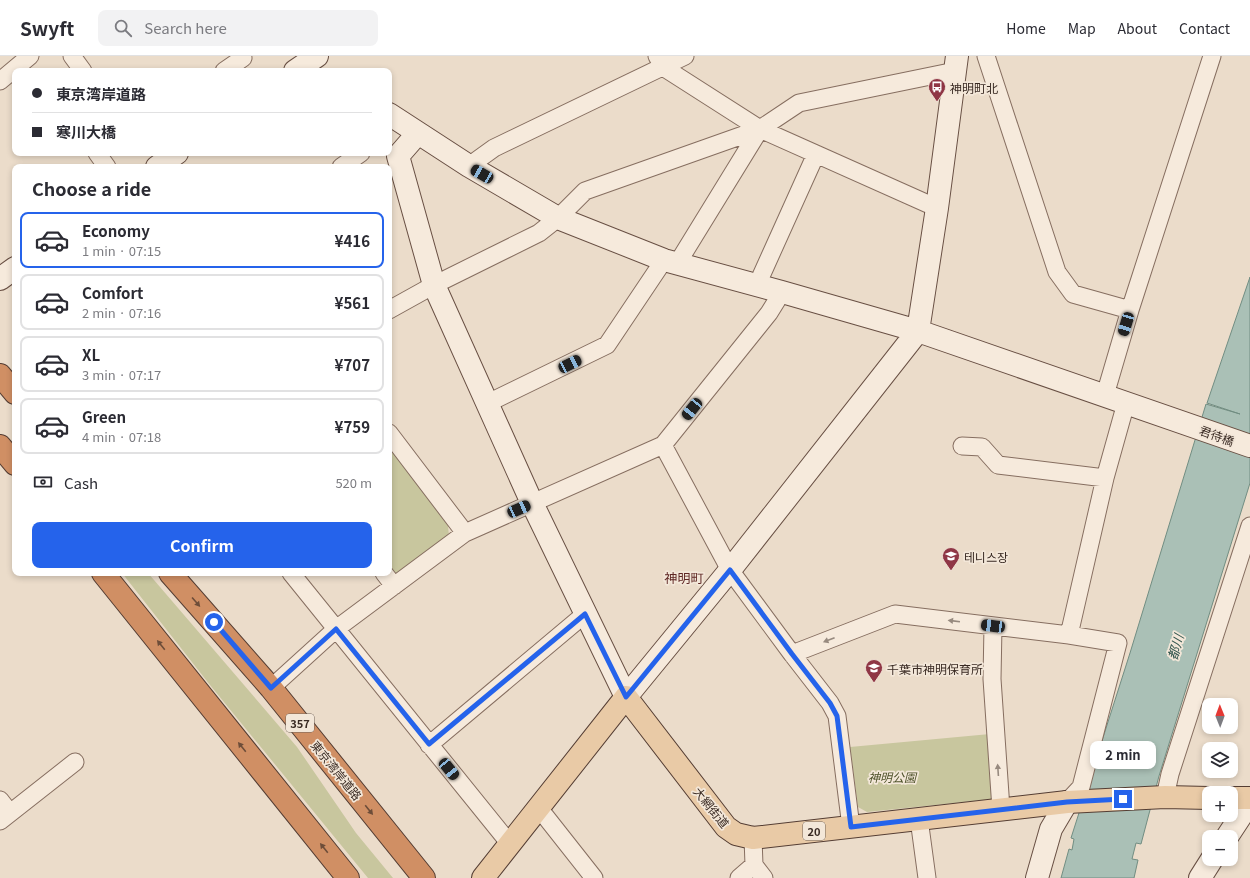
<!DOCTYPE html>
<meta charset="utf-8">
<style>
:root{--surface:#fff;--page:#f2f2f3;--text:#2b2b33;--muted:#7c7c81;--line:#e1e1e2;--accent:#2563eb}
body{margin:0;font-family:Georgia,"Noto Sans JP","Noto Sans KR",serif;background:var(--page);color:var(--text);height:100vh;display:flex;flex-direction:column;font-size:15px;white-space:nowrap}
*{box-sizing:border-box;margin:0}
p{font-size:13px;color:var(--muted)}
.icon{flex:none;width:22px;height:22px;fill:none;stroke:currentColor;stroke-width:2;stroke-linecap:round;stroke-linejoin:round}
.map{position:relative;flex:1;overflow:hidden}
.details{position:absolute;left:12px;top:108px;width:380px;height:412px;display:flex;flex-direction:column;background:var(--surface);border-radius:8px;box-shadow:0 2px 6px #0003}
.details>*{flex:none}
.hud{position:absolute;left:12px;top:12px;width:380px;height:88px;border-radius:8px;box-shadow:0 2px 6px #0003;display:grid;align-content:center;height:88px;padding:0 20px;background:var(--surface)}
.needle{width:26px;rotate:359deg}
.controls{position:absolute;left:1202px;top:642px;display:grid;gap:8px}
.controls a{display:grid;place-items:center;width:36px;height:36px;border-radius:8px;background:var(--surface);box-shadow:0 2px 6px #0003;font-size:20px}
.end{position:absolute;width:18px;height:18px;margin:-9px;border:5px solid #2563eb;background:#fff;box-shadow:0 0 0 2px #fff}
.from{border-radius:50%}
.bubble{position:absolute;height:28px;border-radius:8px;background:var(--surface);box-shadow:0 2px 6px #0003;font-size:13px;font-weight:700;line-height:28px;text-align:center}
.car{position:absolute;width:12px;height:24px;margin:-12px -6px;border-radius:5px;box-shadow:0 0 3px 1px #0007;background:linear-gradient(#222 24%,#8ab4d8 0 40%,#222 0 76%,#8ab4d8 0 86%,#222 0)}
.hud b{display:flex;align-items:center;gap:14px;height:38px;font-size:15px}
.hud b+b{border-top:1px solid var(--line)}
.hud i{width:10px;height:10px;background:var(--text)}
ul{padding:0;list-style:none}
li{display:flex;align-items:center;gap:12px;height:56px;margin:0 8px 6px;padding:0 12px;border:2px solid var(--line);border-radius:8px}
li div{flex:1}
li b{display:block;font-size:15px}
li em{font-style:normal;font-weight:700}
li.selected{border-color:var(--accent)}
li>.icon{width:36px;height:36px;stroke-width:1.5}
h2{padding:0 20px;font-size:18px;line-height:48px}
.pay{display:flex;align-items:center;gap:10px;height:44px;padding:0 20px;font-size:15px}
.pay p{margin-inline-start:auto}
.cta{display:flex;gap:8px;margin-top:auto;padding:8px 20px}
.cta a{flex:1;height:46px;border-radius:8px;background:var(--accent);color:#fff;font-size:16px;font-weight:700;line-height:46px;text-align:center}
header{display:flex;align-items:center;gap:24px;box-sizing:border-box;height:56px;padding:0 20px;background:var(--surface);border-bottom:1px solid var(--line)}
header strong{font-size:19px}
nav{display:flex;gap:22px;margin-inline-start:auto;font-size:14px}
.search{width:280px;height:36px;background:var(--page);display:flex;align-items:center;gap:10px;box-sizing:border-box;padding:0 14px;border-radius:8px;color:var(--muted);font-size:15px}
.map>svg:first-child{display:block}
.green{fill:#c8c69e}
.water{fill:#aac0b6;stroke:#718d82}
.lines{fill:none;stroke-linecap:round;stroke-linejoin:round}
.street-casing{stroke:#866e60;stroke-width:19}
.secondary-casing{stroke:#684f43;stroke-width:24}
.primary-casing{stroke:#543d33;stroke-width:24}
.highway-casing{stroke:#543d33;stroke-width:24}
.street{stroke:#f6eadc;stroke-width:17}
.secondary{stroke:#f6eadc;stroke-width:22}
.primary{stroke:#e9caa6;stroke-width:22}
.highway{stroke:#d08f64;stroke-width:22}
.oneway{fill:#6d4d39}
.oneway2{fill:#978a7f}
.route{stroke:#2563eb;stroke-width:5}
.labels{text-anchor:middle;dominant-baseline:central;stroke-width:3.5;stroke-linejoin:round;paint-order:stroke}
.shield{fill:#f3e7d9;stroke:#706259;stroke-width:1}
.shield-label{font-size:11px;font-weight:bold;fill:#382922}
.poi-label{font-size:12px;fill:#382922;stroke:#f3e7d9;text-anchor:start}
.street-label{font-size:12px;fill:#382922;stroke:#f3e7d9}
.park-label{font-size:12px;font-style:italic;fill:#4e522a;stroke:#f3e7d9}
.neighbourhood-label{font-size:13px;fill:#602825;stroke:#f3e7d9}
.water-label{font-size:13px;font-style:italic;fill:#33564e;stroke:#f3e7d9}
</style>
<header>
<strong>Swyft</strong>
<div class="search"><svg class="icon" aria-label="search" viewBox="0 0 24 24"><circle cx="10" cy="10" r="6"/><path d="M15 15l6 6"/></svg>Search here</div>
<nav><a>Home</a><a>Map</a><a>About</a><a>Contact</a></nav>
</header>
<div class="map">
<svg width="1250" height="822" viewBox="0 0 1250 822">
<rect width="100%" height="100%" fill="#ebdcca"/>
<path class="green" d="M 389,391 L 448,469 L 449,481 L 400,518 L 391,519 L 389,517 Z
M 122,517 L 148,517 L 297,691 L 356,777 L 393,822 L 368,822 L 210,629 Z
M 990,678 L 994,743 L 867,756 L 858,751 L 850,691 Z"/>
<path class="water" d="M 1250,221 L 1250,427 L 1159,720 L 1141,788 L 1136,787 L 1132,803 L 1138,804 L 1134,822 L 1061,822 L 1069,793 L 1072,794 L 1074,783 L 1071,782 L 1130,597 L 1206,348 L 1240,358 L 1207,347 Z"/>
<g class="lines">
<defs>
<path id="street" d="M 72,0 L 83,15
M 657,0 L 663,11 L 760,73 L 937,152
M 986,0 L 1057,216 L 1073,238 L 1130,254
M 224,15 L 243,2
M 0,25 L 30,0
M 97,97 L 107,111
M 469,110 L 494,92 L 685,0
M 341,111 L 361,97
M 677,208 L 760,73
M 757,229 L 816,98
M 389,254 L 434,229 L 539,177 L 558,162 L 585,135 L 760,73 L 799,47 L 955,15
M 1105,339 L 1130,254 L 1212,0
M 488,347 L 607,289 L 664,204
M 389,377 L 465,477
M 663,389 L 730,514 L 792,598 L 830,647 L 837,660 L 851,771
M 962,390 L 982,391 L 998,409 L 1105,422
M 291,517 L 510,788
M 384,517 L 394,530
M 993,570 L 992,623 L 1001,753
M 1069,579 L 1105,422 L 1126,347
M 792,598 L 895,558 L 1069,579 L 1118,587 L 1081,731 L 1067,746
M 271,632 L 336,573 L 465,477 L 663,389 L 769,257 L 782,236
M 429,689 L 585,558
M 1165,741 L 1170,718 L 1250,470
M 0,744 L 10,757
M 538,751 L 594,822
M 919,763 L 927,822
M 0,765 L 75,706
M 753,782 L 754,809 L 764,822
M 739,822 L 754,809"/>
<path id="secondary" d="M 295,15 L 317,0
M 389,58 L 469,110 L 558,162 L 664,204 L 782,236 L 918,275 L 1250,390
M 418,77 L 398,100 L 434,229 L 532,447 L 626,641 L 730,514 L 918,275 L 937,152 L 957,0
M 157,111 L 177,97
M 0,223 L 15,212
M 1227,781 L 1250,746
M 1037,822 L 1051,773 L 1067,746
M 1200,822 L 1212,803"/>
<path id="primary" d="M 1231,742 L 1250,742
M 483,822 L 626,641 L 726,771 L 736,778 L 753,782 L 1067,746 L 1165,741 L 1209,742"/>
<path id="highway" d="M 0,319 L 15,337
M 0,390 L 15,408
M 103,517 L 348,822
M 170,517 L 271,632 L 424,822"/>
</defs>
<use href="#street" class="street-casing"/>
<use href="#secondary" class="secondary-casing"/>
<use href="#primary" class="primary-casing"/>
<use href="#highway" class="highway-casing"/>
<use href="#street" class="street"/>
<use href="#secondary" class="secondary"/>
<use href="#primary" class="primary"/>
<use href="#highway" class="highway"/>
</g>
<defs><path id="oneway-solid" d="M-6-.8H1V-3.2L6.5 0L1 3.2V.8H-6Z"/></defs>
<g class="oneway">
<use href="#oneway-solid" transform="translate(196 546) rotate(49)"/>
<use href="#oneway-solid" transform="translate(161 589) rotate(-129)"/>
<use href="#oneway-solid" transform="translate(242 691) rotate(-129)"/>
<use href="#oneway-solid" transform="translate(369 754) rotate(51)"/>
<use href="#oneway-solid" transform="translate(324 792) rotate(-129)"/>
</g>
<g class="oneway2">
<use href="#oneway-solid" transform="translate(954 565) rotate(-173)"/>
<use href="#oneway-solid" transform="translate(829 584) rotate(159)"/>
<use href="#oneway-solid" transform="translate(998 714) rotate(-94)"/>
</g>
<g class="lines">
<path class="route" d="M 214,566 L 271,632 L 336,573 L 429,688 L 585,558 L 626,641 L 730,514 L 792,598 L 830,647 L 837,660 L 851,771 L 1067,746 L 1123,743"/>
</g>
<defs>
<symbol id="bus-pin" viewBox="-11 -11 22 30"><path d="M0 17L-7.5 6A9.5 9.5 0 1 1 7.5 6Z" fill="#8f3645" stroke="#f3e7d9"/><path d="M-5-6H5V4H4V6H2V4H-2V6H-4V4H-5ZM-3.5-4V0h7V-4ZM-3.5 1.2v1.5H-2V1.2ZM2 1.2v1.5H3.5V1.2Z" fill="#fff"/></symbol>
<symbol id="school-pin" viewBox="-11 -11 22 30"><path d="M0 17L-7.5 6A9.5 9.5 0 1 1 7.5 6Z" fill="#8f3645" stroke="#f3e7d9"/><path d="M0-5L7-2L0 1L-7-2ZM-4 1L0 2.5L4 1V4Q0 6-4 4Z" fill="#fff"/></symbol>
</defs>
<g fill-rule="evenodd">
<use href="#bus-pin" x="927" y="21" width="20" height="27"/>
<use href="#school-pin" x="941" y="490" width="20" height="27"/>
<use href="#school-pin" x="864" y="602" width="20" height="27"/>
</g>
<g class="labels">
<g class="shield">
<rect x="286" y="658" width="28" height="18" rx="3"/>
<rect x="803" y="766" width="22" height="18" rx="3"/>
</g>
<g class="shield-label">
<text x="300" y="667">357</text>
<text x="814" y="775">20</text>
</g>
<g class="poi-label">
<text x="950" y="31">神明町北</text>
<text x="964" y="500">테니스장</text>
<text x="887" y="612">千葉市神明保育所</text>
</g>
<g class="street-label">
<text transform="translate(1217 379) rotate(20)">君待橋</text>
<text transform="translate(337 714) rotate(51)">東京湾岸道路</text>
<text transform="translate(712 751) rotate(51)">大網街道</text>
</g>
<g class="park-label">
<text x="892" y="720">神明公園</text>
</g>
<g class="neighbourhood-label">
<text x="684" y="521">神明町</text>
</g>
<g class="water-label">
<text transform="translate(1175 591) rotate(-74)">都川</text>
</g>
</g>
</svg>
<div class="controls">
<a><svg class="needle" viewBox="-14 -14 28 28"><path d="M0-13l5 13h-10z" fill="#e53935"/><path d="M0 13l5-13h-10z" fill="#7c7c81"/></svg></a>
<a><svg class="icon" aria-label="layers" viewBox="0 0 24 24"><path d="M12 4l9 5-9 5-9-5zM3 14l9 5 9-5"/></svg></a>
<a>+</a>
<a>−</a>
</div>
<i class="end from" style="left:214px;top:566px"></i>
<i class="end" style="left:1123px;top:743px"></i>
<div class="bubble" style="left:1090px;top:685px;width:66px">2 min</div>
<i class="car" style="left:482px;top:118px;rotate:300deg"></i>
<i class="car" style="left:1126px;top:268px;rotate:197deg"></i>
<i class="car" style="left:570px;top:308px;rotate:64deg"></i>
<i class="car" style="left:692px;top:353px;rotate:219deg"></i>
<i class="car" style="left:519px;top:453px;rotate:66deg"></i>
<i class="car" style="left:993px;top:570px;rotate:277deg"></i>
<i class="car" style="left:449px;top:713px;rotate:141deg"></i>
<div class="hud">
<b><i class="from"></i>東京湾岸道路</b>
<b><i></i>寒川大橋</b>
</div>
<section class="details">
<h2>Choose a ride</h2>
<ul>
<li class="selected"><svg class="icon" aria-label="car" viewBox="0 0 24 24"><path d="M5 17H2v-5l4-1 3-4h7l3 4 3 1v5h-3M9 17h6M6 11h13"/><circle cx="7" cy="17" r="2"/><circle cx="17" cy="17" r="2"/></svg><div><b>Economy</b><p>1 min · 07:15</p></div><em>¥416</em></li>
<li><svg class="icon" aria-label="car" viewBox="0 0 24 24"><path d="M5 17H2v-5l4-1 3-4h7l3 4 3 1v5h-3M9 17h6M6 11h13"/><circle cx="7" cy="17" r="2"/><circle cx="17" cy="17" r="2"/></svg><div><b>Comfort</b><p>2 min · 07:16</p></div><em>¥561</em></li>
<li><svg class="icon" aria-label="car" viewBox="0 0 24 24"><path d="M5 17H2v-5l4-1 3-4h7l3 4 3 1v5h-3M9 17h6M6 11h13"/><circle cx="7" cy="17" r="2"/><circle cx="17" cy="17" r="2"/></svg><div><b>XL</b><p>3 min · 07:17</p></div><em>¥707</em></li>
<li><svg class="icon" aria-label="car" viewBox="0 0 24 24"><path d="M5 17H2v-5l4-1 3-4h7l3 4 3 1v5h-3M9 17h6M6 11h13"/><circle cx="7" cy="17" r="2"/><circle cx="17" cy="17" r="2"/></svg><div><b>Green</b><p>4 min · 07:18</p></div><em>¥759</em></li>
</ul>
<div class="pay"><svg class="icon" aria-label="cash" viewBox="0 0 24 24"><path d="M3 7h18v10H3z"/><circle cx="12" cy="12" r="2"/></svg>Cash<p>520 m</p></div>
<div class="cta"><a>Confirm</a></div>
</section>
</div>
